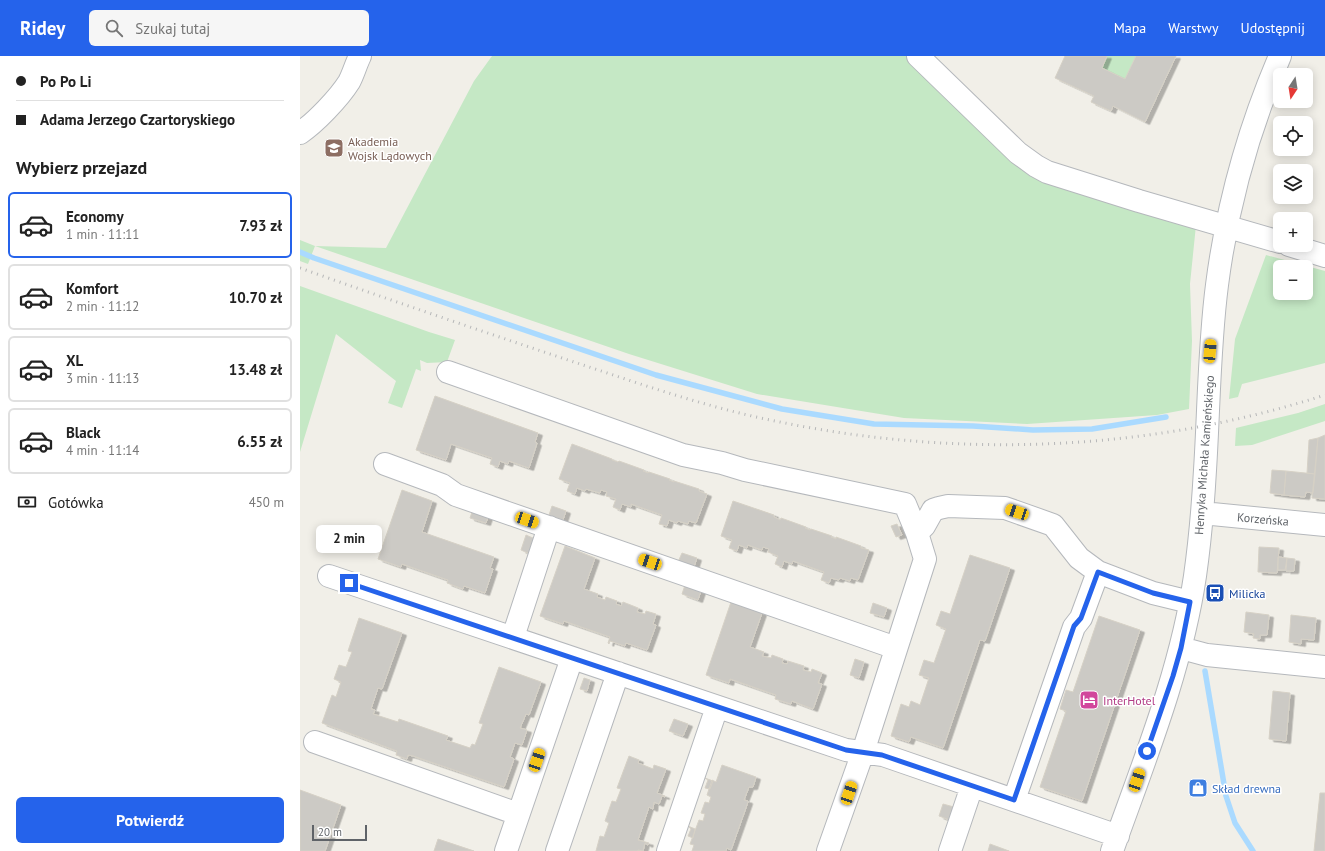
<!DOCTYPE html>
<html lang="pl">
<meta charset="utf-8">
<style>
:root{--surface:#fff;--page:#f6f6f6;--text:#222;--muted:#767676;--line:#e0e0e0;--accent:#2563eb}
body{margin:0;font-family:"PT Sans",sans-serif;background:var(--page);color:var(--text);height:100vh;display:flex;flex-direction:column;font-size:15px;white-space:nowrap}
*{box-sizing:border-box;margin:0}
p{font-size:13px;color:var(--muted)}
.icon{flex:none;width:22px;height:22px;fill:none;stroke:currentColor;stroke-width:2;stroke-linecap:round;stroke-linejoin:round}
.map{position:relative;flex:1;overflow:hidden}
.sheet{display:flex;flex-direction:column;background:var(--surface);width:300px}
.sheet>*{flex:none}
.hud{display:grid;align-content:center;height:88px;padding:0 16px;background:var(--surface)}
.needle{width:26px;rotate:192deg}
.buttons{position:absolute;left:973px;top:12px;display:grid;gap:8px}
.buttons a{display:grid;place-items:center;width:40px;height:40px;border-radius:6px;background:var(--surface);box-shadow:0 2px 10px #0003;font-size:20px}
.scale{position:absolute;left:12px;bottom:10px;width:55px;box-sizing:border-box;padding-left:4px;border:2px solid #5f6368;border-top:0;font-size:11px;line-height:14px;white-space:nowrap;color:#5f6368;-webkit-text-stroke:3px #fff;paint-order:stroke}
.end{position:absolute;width:18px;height:18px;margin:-9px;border:5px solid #2563eb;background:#fff;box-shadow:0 0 0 2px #fff}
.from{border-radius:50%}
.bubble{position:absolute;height:28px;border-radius:6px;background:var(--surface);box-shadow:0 2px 10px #0003;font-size:13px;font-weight:700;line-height:28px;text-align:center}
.car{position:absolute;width:12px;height:24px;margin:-12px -6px;border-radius:5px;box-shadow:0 0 3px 1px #0007;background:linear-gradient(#f5c518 24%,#345 0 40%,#f5c518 0 76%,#345 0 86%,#f5c518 0)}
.hud b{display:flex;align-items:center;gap:14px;height:38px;font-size:15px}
.hud b+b{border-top:1px solid var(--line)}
.hud i{width:10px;height:10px;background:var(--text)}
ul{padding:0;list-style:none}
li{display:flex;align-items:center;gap:12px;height:66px;margin:0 8px 6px;padding:0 8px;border:2px solid var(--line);border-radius:6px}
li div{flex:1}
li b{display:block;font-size:15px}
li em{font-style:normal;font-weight:700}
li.on{border-color:var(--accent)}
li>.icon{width:36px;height:36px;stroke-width:1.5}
h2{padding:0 16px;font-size:18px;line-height:48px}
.pay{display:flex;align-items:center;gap:10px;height:44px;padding:0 16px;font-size:15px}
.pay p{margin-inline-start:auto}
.cta{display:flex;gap:8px;margin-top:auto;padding:8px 16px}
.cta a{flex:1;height:46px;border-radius:6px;background:var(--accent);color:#fff;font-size:16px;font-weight:700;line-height:46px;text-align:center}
header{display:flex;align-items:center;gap:24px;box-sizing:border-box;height:56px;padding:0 20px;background:var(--accent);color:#fff}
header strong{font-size:19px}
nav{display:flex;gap:22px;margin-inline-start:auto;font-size:14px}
.search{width:280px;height:36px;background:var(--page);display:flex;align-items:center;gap:10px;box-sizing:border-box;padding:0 14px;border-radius:6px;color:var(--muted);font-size:15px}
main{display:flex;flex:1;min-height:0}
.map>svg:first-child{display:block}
.green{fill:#c5e8c5;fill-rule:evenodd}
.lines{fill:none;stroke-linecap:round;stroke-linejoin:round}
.stream{stroke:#aadaff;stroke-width:5.5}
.building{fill:#cccac5;stroke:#d6d1c6;filter:url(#shadow)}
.minor-casing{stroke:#b5b8bc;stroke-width:24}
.minor{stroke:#fff;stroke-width:22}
.rail{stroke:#b6b7b8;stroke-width:3;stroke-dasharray:1 5;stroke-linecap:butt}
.route{stroke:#2563eb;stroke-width:5}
.labels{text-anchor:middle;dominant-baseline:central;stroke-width:3;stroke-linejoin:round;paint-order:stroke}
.education-label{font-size:12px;fill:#785e54;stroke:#fff;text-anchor:start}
.street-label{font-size:12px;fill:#5f6368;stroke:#fff}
.transit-label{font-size:12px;fill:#164399;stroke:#fff;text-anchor:start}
.hotel-label{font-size:12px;fill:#b23c85;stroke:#fff;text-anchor:start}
.shop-label{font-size:12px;fill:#366cbe;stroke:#fff;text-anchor:start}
</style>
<header>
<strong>Ridey</strong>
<div class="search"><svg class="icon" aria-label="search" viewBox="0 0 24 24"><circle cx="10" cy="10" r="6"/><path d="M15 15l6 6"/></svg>Szukaj tutaj</div>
<nav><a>Mapa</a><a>Warstwy</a><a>Udostępnij</a></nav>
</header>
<main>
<section class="sheet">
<div class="hud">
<b><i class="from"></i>Po Po Li</b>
<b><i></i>Adama Jerzego Czartoryskiego</b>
</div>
<h2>Wybierz przejazd</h2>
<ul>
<li class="on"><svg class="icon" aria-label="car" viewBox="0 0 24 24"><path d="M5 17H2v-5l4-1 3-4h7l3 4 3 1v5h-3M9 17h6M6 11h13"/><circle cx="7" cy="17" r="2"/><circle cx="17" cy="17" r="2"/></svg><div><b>Economy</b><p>1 min · 11:11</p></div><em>7.93 zł</em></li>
<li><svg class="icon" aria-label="car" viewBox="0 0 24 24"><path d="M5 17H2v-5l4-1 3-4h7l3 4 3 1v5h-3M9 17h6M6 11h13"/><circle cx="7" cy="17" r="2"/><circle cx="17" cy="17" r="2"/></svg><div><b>Komfort</b><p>2 min · 11:12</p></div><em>10.70 zł</em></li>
<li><svg class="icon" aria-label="car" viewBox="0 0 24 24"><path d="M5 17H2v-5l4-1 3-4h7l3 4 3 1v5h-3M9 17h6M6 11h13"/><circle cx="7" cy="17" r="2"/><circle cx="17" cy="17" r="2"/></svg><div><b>XL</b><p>3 min · 11:13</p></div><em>13.48 zł</em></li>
<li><svg class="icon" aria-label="car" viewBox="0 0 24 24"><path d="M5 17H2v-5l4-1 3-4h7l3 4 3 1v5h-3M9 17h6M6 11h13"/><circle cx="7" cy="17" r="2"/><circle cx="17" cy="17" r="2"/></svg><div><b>Black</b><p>4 min · 11:14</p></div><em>6.55 zł</em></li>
</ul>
<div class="pay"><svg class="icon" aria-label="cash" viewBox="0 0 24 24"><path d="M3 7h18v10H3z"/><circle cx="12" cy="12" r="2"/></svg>Gotówka<p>450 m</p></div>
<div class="cta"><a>Potwierdź</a></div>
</section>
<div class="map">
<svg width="1025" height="795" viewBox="0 0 1025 795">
<defs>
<filter id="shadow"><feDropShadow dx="4.5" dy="2.5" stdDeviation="0" flood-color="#0004"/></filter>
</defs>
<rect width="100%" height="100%" fill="#f1efe8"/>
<path class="green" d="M 192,0 L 611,0 L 710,97 L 896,169 L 890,228 L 892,285 L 889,353 L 857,359 L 727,368 L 604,362 L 457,338 L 329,298 L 15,190 L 8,208 L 0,205 L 0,184 L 15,190 L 86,192 L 174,25 Z
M 807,0 L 836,0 L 825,23 L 802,12 Z
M 966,199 L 1025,215 L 1025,307 L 942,328 L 938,341 L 929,343 L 935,283 ZM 980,211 L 1006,211 L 1006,237 L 980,237 Z
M 0,230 L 129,276 L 155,284 L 147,306 L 127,307 L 120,304 L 121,315 L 116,313 L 102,352 L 88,347 L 96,325 L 36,278 L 0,396 Z
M 1025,348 L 1025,365 L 952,389 L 935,390 L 936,372 L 998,357 Z"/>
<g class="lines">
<path class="stream" d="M 0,196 L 14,202 L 356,319 L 482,353 L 574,368 L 673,370 L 733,374 L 792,373 L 866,361
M 905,615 L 926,740 L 935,767 L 953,795"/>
</g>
<path class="building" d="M 765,0 L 807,0 L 802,12 L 825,23 L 836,0 L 876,0 L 845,66 L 813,50 L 811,55 L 791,46 L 794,40 L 755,22 Z
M 135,340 L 238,377 L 235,386 L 237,387 L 229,412 L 209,405 L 208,408 L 200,405 L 198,411 L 190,408 L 192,402 L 151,388 L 146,404 L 116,394 Z
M 1025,379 L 1025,443 L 1012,442 L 1018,382 Z
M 1018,382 L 1015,418 L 1007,417 L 1009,384 Z
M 272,388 L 312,403 L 312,404 L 318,406 L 319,405 L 344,414 L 343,415 L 348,417 L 349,416 L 370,423 L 369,424 L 374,426 L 374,425 L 399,433 L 399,435 L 407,438 L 396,467 L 389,465 L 388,468 L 378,465 L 377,467 L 369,464 L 367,470 L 359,468 L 362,459 L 331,448 L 331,451 L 322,448 L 320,454 L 313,451 L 316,443 L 306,440 L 307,436 L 301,434 L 300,437 L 286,433 L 285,435 L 277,432 L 275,438 L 267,435 L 270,427 L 259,423 Z
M 972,414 L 986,415 L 984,439 L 970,437 Z
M 986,415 L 1015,418 L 1013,437 L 1006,436 L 1005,441 L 984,439 Z
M 102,434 L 132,445 L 122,476 L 194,501 L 190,512 L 193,513 L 185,537 L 164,530 L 163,533 L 147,527 L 148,524 L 102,508 L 101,511 L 78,503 Z
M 433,445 L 474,459 L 474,461 L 480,464 L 481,462 L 506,471 L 505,472 L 510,474 L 511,473 L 532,480 L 531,481 L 536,483 L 536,481 L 561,490 L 561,492 L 569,494 L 558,524 L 551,522 L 550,525 L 540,522 L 539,524 L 531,522 L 529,527 L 521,524 L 524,516 L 493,505 L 492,508 L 484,505 L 482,511 L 475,508 L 478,500 L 468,496 L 469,493 L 463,491 L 462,494 L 448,489 L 447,492 L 439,489 L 437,495 L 429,492 L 432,484 L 421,480 Z
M 252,450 L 266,455 L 263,464 L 249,459 Z
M 173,453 L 189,458 L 186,467 L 170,462 Z
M 597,468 L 602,479 L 596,481 L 591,470 Z
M 226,479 L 235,483 L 230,498 L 221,494 Z
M 265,490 L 295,502 L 284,533 L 298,538 L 297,541 L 305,544 L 306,541 L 317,545 L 316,548 L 321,550 L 323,546 L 338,552 L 337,556 L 345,558 L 346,555 L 356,558 L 353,568 L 356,569 L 347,594 L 326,587 L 325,590 L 310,585 L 309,588 L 308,587 L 310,581 L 264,565 L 263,568 L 240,560 Z
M 959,491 L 979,492 L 977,517 L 958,516 L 958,515 Z
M 382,497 L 397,502 L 394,511 L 378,506 Z
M 670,499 L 710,512 L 685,585 L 680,584 L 643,692 L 611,681 L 609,686 L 591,680 L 601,648 L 609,651 L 611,645 L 620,649 L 629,622 L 619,619 L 624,604 L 634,607 L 646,573 L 636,569 L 641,555 L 650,558 Z
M 978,501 L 987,502 L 985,514 L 978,514 Z
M 987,502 L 995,503 L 994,515 L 986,515 Z
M 385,529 L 401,535 L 398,544 L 382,538 Z
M 431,546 L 462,557 L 450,591 L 464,596 L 462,600 L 471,602 L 472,599 L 483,603 L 482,607 L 487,608 L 488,605 L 504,610 L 503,614 L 511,616 L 512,613 L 522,617 L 518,627 L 522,628 L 513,653 L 492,645 L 491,648 L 475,643 L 476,639 L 430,623 L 429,627 L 406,619 Z
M 573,547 L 587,552 L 584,561 L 570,557 Z
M 946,556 L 969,559 L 967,579 L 960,579 L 960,583 L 953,582 L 954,578 L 944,576 Z
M 991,559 L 1016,562 L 1014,584 L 1001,583 L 1001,588 L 989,586 Z
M 799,560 L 840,574 L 782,745 L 740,731 L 766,655 L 760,653 L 766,634 L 773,636 Z
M 59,562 L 102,577 L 82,633 L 78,632 L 71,653 L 75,654 L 73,658 L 98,666 L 99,663 L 148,680 L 146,684 L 170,692 L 172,688 L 175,689 L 183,668 L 179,667 L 199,611 L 241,626 L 229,659 L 226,658 L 220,672 L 227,674 L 222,689 L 215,687 L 210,701 L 214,703 L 204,731 L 113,700 L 108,699 L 107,703 L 96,699 L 97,695 L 22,667 L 32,639 L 36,641 L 41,626 L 34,623 L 39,609 L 46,611 L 52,596 L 48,595 Z
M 555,603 L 564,606 L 559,622 L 550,619 Z
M 284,622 L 290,624 L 287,635 L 280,633 Z
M 973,635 L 990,637 L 986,685 L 969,683 Z
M 374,663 L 388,668 L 383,680 L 369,675 Z
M 329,700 L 339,704 L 338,707 L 353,713 L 354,709 L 366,713 L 357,737 L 365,740 L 365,741 L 362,740 L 359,748 L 354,746 L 353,753 L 349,751 L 338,784 L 349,787 L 348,789 L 345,787 L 343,795 L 338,794 L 338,795 L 296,795 L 300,780 L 304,781 L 309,767 L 305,765 L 312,745 L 316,746 L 321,733 L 317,732 Z
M 422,709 L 456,721 L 453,731 L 449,731 L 444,744 L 448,745 L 448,746 L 431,794 L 427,792 L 426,795 L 392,795 L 394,789 L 390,788 L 399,764 L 403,765 L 405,758 L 401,757 L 405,746 L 409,747 L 411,741 L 407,739 L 412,724 L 416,726 Z
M 405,722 L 413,725 L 410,733 L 405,732 L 408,724 Z
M 0,734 L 41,749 L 25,795 L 0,795 Z
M 1020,737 L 1025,737 L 1025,795 L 1014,795 Z
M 643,748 L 654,751 L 650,764 L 639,760 Z
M 388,770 L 395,773 L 393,782 L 388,780 L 391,773 Z
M 138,783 L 174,795 L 134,795 Z
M 690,788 L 709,795 L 688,795 Z"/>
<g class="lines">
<defs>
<path id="minor" d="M 618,0 L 718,97 L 736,110 L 747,116 L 839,145 L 980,186
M 0,77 C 15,67 39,42 49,26 C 53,19 56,8 60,0
M 989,189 L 1025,200
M 148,316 L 383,399 L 422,407 L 445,414 L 605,448 L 617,477 L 625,503 L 563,696 L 528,795
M 85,408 L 142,429 L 156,439 L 596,592
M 902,457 L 1025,469
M 617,477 L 624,470 L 633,454 L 639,452 L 648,450 L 705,452 L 753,469 L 779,502 L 798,516 L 853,537 L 890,546
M 29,520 L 546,694 L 583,699 L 818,780
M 213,581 L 249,471
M 881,592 L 907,599 L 1025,611
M 15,686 L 218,758
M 714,744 L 774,571 L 781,562 L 798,516
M 206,795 L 272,602
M 257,795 L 318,617
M 368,795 L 417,651
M 650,795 L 672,730
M 812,795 C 844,705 881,615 895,520 C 900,485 903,449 905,414 C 909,352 909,290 917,229 C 927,151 949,72 980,0"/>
</defs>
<use href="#minor" class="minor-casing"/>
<use href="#minor" class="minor"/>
<path class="rail" d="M 0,212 C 90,244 181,275 271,305 C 338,327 405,351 475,365 C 657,403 848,396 1025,339"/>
</g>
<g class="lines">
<path class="route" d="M 49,527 L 546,694 L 582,699 L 714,744 L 774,570 L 781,562 L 798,516 L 853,537 L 890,546 L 881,592 L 873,620 L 847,695"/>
</g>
<defs>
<symbol id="university-square" viewBox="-11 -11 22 22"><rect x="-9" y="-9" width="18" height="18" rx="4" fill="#8d6e63" stroke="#fff"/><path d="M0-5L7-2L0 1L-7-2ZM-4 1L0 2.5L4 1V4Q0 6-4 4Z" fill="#fff"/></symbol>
<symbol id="bus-square" viewBox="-11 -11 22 22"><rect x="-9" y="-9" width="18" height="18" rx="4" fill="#1a4fb4" stroke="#fff"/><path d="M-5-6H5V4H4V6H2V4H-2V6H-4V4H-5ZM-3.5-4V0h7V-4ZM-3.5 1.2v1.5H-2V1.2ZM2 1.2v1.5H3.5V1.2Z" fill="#fff"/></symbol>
<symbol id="hotel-square" viewBox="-11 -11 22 22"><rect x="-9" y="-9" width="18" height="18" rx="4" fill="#d1479c" stroke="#fff"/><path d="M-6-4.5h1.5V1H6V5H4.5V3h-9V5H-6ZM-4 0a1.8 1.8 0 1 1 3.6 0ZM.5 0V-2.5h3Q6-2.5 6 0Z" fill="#fff"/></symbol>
<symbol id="shop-square" viewBox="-11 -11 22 22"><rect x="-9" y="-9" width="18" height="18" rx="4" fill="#3f7fe0" stroke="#fff"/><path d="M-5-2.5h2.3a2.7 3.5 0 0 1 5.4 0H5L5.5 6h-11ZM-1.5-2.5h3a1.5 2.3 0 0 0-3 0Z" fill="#fff"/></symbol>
</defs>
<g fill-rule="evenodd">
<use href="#university-square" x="23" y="81" width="22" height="22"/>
<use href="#bus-square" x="904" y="526" width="22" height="22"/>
<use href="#hotel-square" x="778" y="633" width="22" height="22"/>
<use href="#shop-square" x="887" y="721" width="22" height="22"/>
</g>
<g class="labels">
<g class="education-label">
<text x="48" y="85">Akademia<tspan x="48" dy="14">Wojsk Lądowych</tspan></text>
</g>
<g class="street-label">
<text transform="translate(904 399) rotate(-86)">Henryka Michała Kamieńskiego</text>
<text transform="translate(963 463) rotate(5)">Korzeńska</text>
</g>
<g class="transit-label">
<text x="929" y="537">Milicka</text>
</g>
<g class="hotel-label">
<text x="803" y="644">InterHotel</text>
</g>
<g class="shop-label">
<text x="912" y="732">Skład drewna</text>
</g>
</g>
</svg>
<div class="buttons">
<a><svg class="needle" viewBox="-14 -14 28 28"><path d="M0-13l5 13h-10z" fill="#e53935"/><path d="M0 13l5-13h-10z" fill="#767676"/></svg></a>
<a><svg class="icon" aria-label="locate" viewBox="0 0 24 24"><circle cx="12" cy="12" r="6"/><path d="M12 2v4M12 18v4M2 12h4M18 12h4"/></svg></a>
<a><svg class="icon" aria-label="layers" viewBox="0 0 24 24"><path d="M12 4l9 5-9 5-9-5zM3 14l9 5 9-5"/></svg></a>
<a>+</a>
<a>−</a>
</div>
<div class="scale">20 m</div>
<i class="end from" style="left:847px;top:695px"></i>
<i class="end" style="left:49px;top:527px"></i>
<div class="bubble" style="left:16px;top:469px;width:66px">2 min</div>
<i class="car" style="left:910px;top:295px;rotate:5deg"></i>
<i class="car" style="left:717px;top:456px;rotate:288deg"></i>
<i class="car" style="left:227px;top:464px;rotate:109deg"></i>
<i class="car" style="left:350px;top:506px;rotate:289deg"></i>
<i class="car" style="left:237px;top:704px;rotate:19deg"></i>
<i class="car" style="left:837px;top:724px;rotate:19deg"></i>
<i class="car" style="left:549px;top:737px;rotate:19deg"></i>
</div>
</main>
